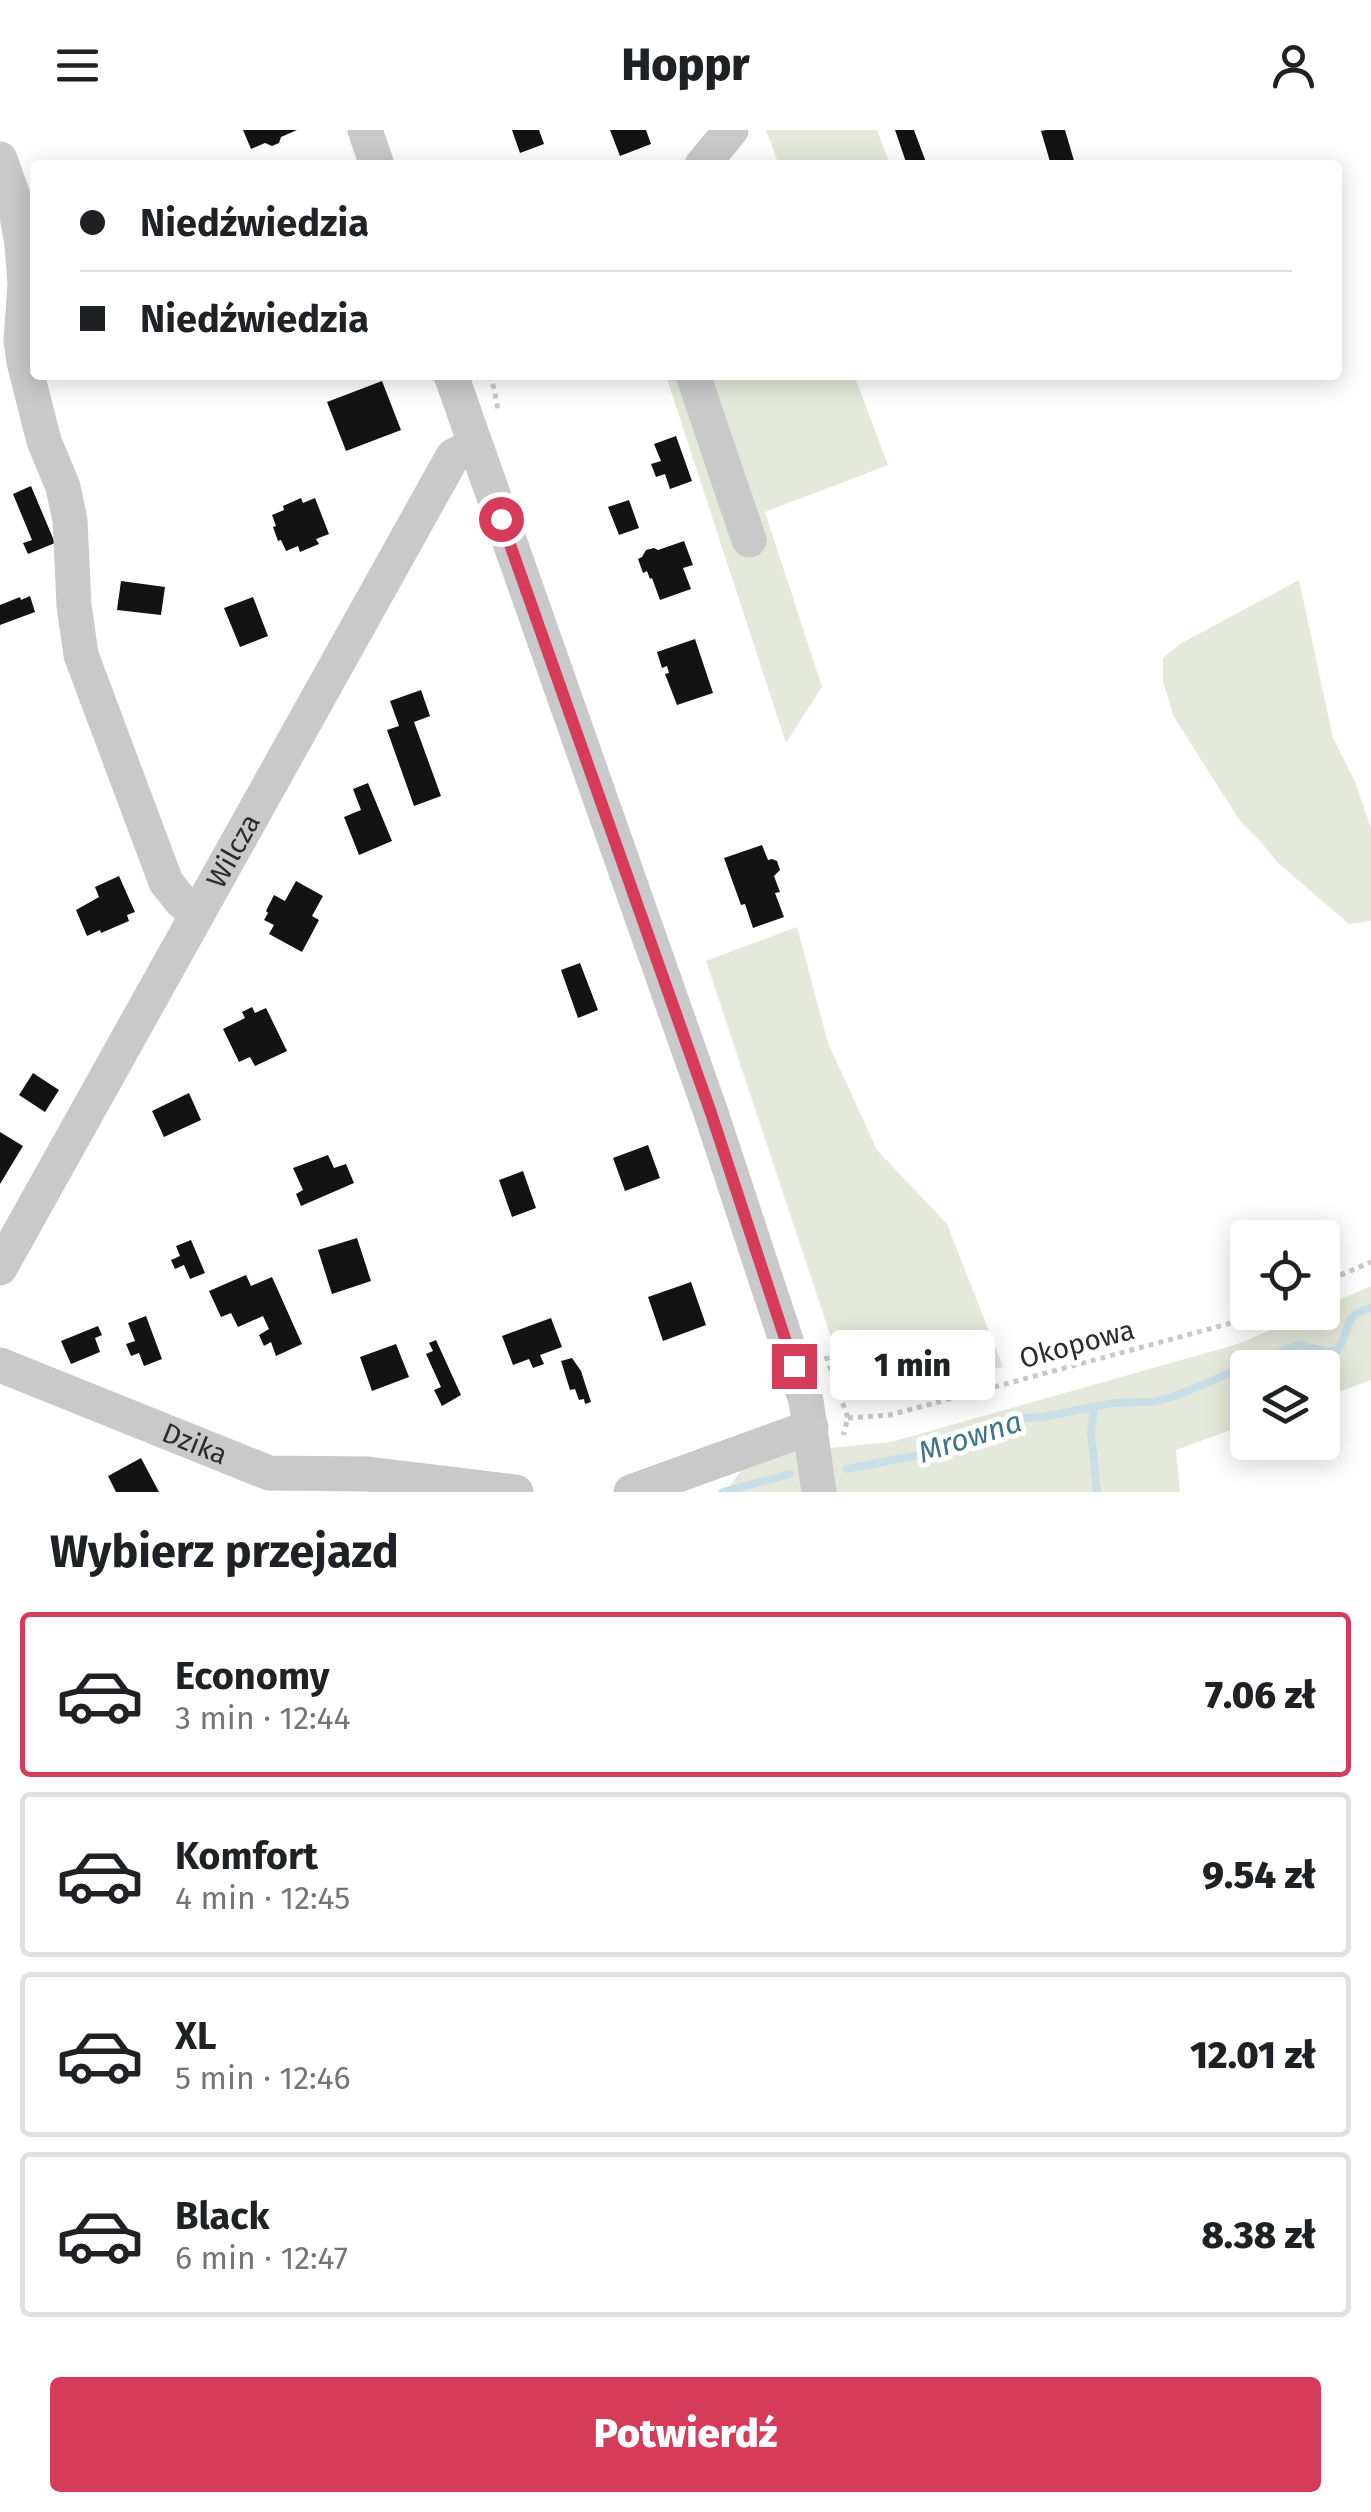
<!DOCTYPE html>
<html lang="pl">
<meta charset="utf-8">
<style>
:root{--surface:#fff;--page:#f6f6f6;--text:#202124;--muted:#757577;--line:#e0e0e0;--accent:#d63c5a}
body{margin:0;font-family:"Fira Sans",sans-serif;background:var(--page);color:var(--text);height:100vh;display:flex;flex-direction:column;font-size:38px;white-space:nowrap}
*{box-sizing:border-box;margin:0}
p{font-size:32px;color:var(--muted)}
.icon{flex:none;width:55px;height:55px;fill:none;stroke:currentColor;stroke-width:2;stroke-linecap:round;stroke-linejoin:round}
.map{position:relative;height:1362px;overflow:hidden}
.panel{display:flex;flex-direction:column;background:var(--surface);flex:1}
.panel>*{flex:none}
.banner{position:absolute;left:30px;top:30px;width:1312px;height:220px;border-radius:10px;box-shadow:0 5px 25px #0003;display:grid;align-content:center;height:220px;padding:0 50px;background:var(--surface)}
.tools{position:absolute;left:1230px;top:1090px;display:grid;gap:20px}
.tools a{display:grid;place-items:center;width:110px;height:110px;border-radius:10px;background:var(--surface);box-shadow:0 5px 25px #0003;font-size:50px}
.end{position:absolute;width:45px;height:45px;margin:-22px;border:12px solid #d63c5a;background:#fff;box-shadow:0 0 0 5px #fff}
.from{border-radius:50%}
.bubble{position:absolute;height:70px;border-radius:10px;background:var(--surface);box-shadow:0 5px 25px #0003;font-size:32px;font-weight:800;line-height:70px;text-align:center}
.banner b{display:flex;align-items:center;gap:35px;height:95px;font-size:38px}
.banner b+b{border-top:2px solid var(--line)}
.banner i{width:25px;height:25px;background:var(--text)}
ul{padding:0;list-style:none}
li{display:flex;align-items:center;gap:30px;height:165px;margin:0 20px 15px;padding:0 30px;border:5px solid var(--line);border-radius:10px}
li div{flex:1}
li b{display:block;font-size:38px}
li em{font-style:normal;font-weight:800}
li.on{border-color:var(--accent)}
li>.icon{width:90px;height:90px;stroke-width:1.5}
h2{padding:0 50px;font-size:45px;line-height:120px}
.action{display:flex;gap:20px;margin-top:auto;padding:20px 50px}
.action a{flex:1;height:115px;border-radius:10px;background:var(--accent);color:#fff;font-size:40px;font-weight:800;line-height:115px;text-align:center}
header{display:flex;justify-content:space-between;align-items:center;height:130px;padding:0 50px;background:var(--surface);font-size:45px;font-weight:800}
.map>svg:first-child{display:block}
.green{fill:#e4e9db}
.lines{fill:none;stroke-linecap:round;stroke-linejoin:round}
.stream{stroke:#c8dfe7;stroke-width:8}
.building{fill:#131313}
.path{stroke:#c9c9c9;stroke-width:5;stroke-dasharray:5 5;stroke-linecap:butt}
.minor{stroke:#c9c9c9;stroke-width:35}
.route{stroke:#d63c5a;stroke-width:12}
.labels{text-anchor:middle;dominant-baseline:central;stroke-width:10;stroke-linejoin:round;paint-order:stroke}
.street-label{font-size:28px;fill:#2c2c2c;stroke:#fff}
.water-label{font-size:30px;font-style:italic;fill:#427487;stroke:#fff}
</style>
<header><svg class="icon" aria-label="menu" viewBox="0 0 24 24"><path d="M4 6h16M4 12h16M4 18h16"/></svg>Hoppr<svg class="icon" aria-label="person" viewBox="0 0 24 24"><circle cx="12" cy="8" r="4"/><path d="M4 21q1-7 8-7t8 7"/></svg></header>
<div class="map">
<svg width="1371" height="1362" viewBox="0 0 1371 1362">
<rect width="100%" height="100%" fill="#fff"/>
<path class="green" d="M 766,0 L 877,0 L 890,35 L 779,35 Z
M 679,245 L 854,245 L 888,335 L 765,382 L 822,557 L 786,613 L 667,249 Z
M 1299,450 L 1333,608 L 1355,652 L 1371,698 L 1371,791 L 1349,794 L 1278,733 L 1260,711 L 1240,691 L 1174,587 L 1163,552 L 1163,528 L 1180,514 Z
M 797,797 L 828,913 L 877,1020 L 947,1094 L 1003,1237 L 851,1268 L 706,831 Z
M 1371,1156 L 1371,1250 L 1323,1268 L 1322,1238 L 1248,1238 L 1247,1294 L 1176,1320 L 1180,1362 L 725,1362 L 753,1325 L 891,1312 L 1238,1214 L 1310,1183 L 1322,1182 L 1323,1177 Z"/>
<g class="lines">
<path class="stream" d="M 1094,1277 L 1091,1303 L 1097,1362
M 847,1339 L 949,1319 L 1025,1288 L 1043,1287 L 1113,1273 L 1153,1272 L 1175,1266 L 1298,1215 L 1328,1222 L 1338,1220 C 1351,1201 1342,1184 1371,1178
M 723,1362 L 790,1344"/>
</g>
<path class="building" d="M 243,0 L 297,0 L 281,7 L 279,13 L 272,16 L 265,13 L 251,19 Z
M 512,0 L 539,0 L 544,14 L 520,23 Z
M 610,0 L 646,0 L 651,14 L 620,26 Z
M 895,0 L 914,0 L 927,35 L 907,35 Z
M 1046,0 L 1065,0 L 1075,34 L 1051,35 L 1041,1 Z
M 382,251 L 401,300 L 346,321 L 327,272 Z
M 676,306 L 692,351 L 670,359 L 665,344 L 656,347 L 651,334 L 661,331 L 654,314 Z
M 31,356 L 55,413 L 28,424 L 23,413 L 32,410 L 13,364 Z
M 301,368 L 303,373 L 315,368 L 329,404 L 316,409 L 319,414 L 300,422 L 298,416 L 286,421 L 281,410 L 278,411 L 273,397 L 276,396 L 272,385 L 284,380 L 283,376 Z
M 629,370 L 639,398 L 619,405 L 608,377 Z
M 684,411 L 693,435 L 683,438 L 691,459 L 660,470 L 652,448 L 650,449 L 647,441 L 643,443 L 638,429 L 642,427 L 646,420 L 654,418 L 658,420 Z
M 121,451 L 165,457 L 161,485 L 117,480 Z
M 30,466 L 35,482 L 0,495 L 0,475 L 20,467 L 21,470 Z
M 253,467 L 268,506 L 240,517 L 224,478 Z
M 695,509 L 713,563 L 677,575 L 665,544 L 669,543 L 667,536 L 662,538 L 657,522 Z
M 421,560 L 430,586 L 414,592 L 441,666 L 414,676 L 387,600 L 399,596 L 390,571 Z
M 368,653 L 392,711 L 359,725 L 344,687 L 361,680 L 353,659 Z
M 762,715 L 768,730 L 772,729 L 777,731 L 780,740 L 774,746 L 780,762 L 775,763 L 784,787 L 753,798 L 745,774 L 741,775 L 724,728 Z
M 119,746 L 135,782 L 127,785 L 129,791 L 101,803 L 100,800 L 87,806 L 76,780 L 99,767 L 95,757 Z
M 296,751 L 323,766 L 312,786 L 319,790 L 302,822 L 269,804 L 274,795 L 264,790 L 268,783 L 266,781 L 274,765 L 285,771 Z
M 580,833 L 598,880 L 578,888 L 561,840 Z
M 252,877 L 255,883 L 266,878 L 287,921 L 255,936 L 250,927 L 239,932 L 223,899 L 245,888 L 242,882 Z
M 33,943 L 59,960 L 45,982 L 19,965 Z
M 189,963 L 201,990 L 164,1007 L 152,981 Z
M 0,1002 L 23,1016 L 0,1054 Z
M 648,1015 L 660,1048 L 625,1061 L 613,1028 Z
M 328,1025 L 334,1038 L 346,1034 L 354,1053 L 301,1076 L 296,1064 L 303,1060 L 293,1038 Z
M 523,1041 L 536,1078 L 512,1087 L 499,1050 Z
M 357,1108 L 371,1151 L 332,1164 L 318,1120 Z
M 191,1110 L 205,1143 L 190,1149 L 184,1135 L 175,1139 L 171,1130 L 180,1126 L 176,1116 Z
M 246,1145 L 251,1156 L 272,1147 L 302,1214 L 276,1226 L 271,1212 L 264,1216 L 259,1205 L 269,1199 L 263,1186 L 238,1197 L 231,1183 L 221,1187 L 209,1161 Z
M 691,1152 L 706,1195 L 663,1211 L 648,1167 Z
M 146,1186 L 162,1229 L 144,1236 L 139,1223 L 131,1226 L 126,1214 L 135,1211 L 128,1193 Z
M 551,1188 L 562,1217 L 540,1225 L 544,1234 L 533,1238 L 529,1229 L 513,1235 L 502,1206 Z
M 98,1196 L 102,1205 L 95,1208 L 100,1222 L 71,1234 L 61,1211 Z
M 436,1210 L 461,1265 L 442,1276 L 434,1260 L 441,1257 L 426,1224 L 433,1221 L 429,1213 Z
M 396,1214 L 409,1247 L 372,1261 L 360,1227 Z
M 572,1228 L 581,1241 L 591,1272 L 585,1274 L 584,1269 L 579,1270 L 575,1259 L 570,1260 L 561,1231 Z
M 141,1328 L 159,1362 L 116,1362 L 108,1346 Z"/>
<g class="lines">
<path class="path" d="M 488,245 L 494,258 L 498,280
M 1322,1153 L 1371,1132
M 826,1226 L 848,1288 L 843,1305
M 848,1288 L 890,1285 L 1228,1194 L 1255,1182"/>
<g class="minor">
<path d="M 365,0 L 377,35"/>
<path d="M 0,29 L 14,69 L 22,114 L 25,154 L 21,211 L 24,232 L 44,311 L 63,357 L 70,390 L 74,475 L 81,525 L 166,752 L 181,771 L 197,784"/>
<path d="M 702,35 L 731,0"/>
<path d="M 451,245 L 711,983 L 806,1271 L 819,1362"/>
<path d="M 693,245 L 749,410"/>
<path id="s1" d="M 0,1138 L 453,326 L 475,315"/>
<path id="s2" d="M 0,1235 L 269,1343 L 368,1344 L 516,1362"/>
<path d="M 631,1362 L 811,1297"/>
</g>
</g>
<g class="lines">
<path class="route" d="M 501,389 L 711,983 L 794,1236"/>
</g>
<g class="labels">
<g class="street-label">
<text stroke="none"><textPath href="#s1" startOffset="478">Wilcza</textPath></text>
<text transform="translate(1077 1214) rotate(-15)">Okopowa</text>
<text stroke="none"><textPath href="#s2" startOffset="210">Dzika</textPath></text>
</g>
<g class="water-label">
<text transform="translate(970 1307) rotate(-18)">Mrowna</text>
</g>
</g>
</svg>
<div class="tools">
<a><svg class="icon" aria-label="locate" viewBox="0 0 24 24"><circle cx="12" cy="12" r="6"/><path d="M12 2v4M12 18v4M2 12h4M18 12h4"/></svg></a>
<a><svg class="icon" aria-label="layers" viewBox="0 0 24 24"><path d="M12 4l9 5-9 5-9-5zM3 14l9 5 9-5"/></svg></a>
</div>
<i class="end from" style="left:501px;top:389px"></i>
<i class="end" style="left:794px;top:1236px"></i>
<div class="bubble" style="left:830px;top:1200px;width:165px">1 min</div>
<div class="banner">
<b><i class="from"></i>Niedźwiedzia</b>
<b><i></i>Niedźwiedzia</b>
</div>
</div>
<section class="panel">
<h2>Wybierz przejazd</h2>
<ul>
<li class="on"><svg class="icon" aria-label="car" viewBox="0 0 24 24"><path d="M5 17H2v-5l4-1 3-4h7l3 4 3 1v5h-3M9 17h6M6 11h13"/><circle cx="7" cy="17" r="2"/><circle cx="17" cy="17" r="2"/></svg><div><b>Economy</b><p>3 min · 12:44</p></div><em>7.06 zł</em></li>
<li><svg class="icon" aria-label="car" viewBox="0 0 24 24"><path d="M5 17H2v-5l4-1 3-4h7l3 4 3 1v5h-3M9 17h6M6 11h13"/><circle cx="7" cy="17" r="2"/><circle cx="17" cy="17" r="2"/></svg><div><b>Komfort</b><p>4 min · 12:45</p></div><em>9.54 zł</em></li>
<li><svg class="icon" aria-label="car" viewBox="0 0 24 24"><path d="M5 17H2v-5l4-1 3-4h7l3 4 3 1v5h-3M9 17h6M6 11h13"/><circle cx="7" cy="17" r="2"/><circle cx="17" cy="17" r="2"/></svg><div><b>XL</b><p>5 min · 12:46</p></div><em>12.01 zł</em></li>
<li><svg class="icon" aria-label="car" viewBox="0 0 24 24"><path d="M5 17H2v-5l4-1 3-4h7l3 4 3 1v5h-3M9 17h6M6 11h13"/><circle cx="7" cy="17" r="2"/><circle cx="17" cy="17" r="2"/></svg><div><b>Black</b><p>6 min · 12:47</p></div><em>8.38 zł</em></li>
</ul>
<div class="action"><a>Potwierdź</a></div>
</section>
